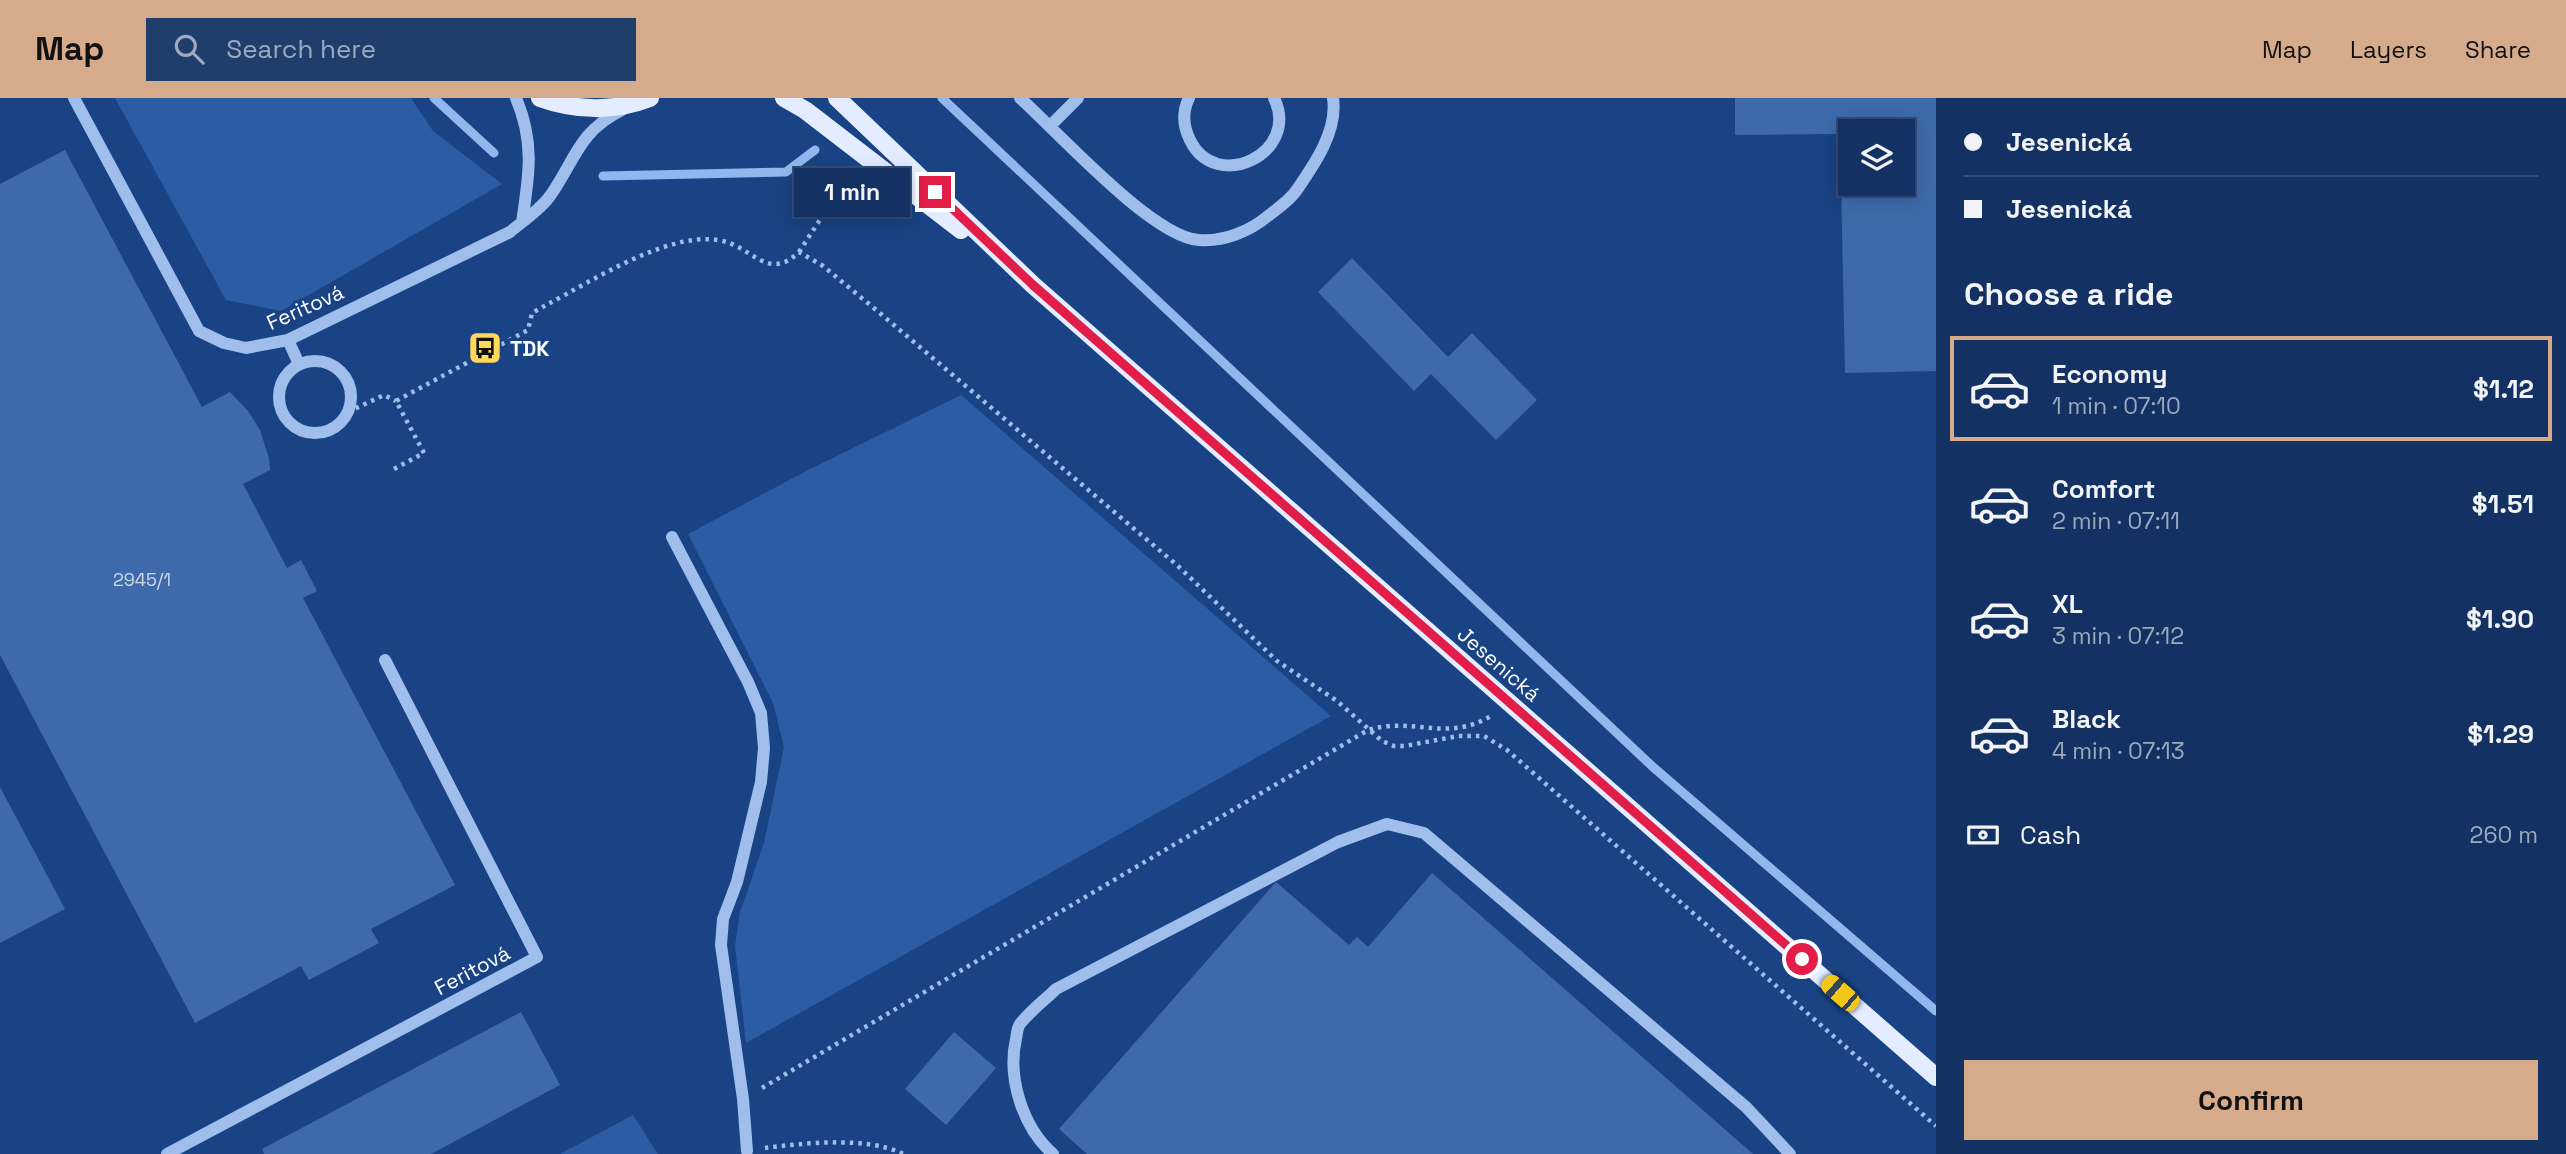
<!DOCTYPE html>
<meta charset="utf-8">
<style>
:root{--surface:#133263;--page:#203e6c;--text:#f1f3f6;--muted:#9daabe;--line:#324d78;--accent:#d6ab8b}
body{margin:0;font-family:"Space Grotesk",sans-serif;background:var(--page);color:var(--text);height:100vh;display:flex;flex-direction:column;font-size:26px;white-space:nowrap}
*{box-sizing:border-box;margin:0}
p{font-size:23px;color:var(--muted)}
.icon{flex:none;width:38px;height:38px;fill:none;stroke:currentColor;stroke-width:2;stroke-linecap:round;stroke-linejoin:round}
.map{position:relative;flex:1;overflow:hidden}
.side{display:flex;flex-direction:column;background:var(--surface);width:630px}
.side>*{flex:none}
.guide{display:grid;align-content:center;height:154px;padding:0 28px;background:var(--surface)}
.buttons{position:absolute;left:1838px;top:21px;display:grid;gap:14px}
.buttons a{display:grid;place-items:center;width:77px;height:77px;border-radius:0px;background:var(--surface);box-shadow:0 4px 18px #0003,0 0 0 2px var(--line);font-size:35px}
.end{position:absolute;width:32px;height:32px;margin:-16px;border:9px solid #e11d48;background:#fff;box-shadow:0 0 0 4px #fff}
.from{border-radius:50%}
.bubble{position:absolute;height:49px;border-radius:0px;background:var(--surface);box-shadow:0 4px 18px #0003,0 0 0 2px var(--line);font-size:23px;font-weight:700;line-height:49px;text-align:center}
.car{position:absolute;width:21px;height:42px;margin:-21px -10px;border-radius:9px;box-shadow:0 0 5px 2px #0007;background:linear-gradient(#f5c518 24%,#345 0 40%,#f5c518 0 76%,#345 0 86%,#f5c518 0)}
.guide b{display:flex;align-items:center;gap:24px;height:66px;font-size:26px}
.guide b+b{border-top:2px solid var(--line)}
.guide i{width:18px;height:18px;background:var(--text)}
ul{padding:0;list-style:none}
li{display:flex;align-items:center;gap:21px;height:105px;margin:0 14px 10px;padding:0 14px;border:4px solid transparent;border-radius:0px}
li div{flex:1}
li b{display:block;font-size:26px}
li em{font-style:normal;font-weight:700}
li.active{border-color:var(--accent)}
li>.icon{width:63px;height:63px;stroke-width:1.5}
h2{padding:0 28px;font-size:32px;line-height:84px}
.pay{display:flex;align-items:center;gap:18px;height:77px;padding:0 28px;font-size:26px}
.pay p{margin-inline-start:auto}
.primary-button{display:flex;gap:14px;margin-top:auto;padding:14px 28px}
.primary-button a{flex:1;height:80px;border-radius:0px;background:var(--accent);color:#111;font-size:28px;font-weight:700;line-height:80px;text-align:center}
header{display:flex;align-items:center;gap:42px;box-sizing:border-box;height:98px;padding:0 35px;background:var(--accent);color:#111}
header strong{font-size:33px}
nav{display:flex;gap:38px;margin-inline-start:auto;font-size:24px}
.search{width:490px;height:63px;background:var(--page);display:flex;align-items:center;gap:18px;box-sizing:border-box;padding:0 24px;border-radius:0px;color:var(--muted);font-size:26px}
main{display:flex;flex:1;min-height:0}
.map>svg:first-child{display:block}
.green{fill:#2c5ca3}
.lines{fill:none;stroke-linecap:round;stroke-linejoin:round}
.stream{stroke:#91b8ee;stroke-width:9}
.building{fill:#3e6aab;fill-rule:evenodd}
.path{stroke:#9fbeec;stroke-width:4.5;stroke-dasharray:3.5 5;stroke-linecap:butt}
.minor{stroke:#9fbeec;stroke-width:12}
.major{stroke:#e3edff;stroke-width:18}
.route{stroke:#e11d48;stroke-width:9}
.labels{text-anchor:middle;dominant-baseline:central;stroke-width:6;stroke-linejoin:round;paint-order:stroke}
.number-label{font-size:18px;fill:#cfdaea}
.street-label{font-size:21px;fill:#fff;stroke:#194384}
.poi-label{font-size:21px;font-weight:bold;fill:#fff;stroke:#194384;text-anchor:start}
</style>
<header>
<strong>Map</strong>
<div class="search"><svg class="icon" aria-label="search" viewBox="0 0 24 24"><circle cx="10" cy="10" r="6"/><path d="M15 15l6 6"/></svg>Search here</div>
<nav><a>Map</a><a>Layers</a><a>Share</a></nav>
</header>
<main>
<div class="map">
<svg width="1936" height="1056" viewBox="0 0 1936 1056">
<rect width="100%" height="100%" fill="#194384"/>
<path class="green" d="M 115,0 L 411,0 L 433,33 L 502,86 L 281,213 L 226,202 Z
M 961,297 L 1331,618 L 746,945 L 735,848 L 740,814 L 764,745 L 784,649 L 773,605 L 688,436 L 806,373 Z
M 633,1017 L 658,1056 L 560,1056 Z"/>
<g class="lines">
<path class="stream" d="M 434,0 L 494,55
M 942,0 L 1653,669 L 1936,913
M 603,78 L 786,74 L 815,52"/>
</g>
<path class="building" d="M 1735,0 L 1936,0 L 1936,273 L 1845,275 L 1840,36 L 1735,37 ZM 1850,33 L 1902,33 L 1902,86 L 1850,86 Z
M 65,52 L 202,309 L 230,294 L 248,313 L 260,332 L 269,360 L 270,372 L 243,386 L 287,470 L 301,462 L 317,493 L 303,500 L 455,787 L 371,831 L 379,845 L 309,882 L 301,868 L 195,925 L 0,557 L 0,86 Z
M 1352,160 L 1448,259 L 1472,235 L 1537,302 L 1496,342 L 1431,276 L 1414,293 L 1318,194 Z
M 0,689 L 65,811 L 0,845 Z
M 1432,775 L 1753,1056 L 1087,1056 L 1059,1031 L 1276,784 L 1349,847 L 1357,839 L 1368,849 Z
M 521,914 L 560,987 L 431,1056 L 264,1056 L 262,1051 Z
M 954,934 L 996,970 L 946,1027 L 905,991 Z"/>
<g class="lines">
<path class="path" d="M 799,154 L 851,74
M 348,314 L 384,297 L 396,303
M 394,371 L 424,355 L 396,303 L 528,232 L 532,215 L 548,206 C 592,183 667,134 718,142 C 752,147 767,185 799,154 L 823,168 L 875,211 L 1178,468 L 1277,563 L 1337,603 L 1382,643 L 1394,648 L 1405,648 L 1458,638 L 1484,638 L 1507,652 L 1936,1028
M 762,990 L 1368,632 C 1413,618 1446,645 1491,618
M 765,1050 C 804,1045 868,1038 903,1056"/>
<path class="minor" d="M 74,0 L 199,233 L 224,245 L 246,250 L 288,242 L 510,134 C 524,122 540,112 550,98 C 576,61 578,34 622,12
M 516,0 C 535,45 529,78 522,124
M 1020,0 C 1058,34 1152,139 1199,142 C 1224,144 1250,133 1268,118 C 1278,110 1289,103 1296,93 C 1314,67 1338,33 1333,0
M 1189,0 C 1182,14 1183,28 1190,42 C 1216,96 1301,55 1274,0
M 1051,27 L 1078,0
M 288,242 L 299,266
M279 299a36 36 0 1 1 72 0a36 36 0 1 1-72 0Z
M 672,439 L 748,584 L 761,615 L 764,650 L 761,684 L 737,784 L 723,821 L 721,847 L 743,1001 L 747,1053
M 167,1056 L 537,859 L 385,562
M 1053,1056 C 1023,1030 1007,980 1016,941 C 1017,936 1017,930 1020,926 C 1030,913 1045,902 1056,891 L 1338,744 L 1387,726 L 1424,735 L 1746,1009 L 1790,1056"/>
<path class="major" d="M 540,0 C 576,13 615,14 650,0
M 784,0 L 805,12 L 961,132
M 837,0 L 1033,187 L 1936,979"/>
</g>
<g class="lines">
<path class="route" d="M 935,94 L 1033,187 L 1802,861"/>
</g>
<defs>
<symbol id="bus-square" viewBox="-11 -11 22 22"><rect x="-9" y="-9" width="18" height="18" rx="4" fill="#ffd75a" stroke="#194384"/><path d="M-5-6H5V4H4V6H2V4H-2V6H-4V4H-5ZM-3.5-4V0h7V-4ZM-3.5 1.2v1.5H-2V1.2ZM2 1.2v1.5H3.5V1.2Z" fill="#111"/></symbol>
</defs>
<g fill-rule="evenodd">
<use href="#bus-square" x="466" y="231" width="38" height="38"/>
</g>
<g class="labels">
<g class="number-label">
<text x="142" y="481">2945/1</text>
</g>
<g class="street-label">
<text transform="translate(305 209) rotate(-24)">Feritová</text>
<text transform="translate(1499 566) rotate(41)">Jesenická</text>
<text transform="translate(472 872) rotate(-28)">Feritová</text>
</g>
<g class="poi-label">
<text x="510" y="250">TDK</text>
</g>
</g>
</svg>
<div class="buttons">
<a><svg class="icon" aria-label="layers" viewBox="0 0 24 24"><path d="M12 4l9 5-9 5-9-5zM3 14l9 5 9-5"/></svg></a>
</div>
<i class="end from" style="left:1802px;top:861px"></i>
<i class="end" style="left:935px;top:94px"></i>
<div class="bubble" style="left:794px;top:70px;width:116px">1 min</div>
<i class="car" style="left:1840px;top:895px;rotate:311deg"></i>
</div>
<section class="side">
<div class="guide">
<b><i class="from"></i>Jesenická</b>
<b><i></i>Jesenická</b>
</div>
<h2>Choose a ride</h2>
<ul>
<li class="active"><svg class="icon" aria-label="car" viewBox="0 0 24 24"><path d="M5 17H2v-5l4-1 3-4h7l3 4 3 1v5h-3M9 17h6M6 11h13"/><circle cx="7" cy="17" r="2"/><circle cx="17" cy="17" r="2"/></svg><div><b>Economy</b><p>1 min · 07:10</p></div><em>$1.12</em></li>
<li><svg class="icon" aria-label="car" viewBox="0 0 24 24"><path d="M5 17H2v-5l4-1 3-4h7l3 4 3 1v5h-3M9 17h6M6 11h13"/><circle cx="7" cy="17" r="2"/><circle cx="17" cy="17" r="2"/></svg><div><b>Comfort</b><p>2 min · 07:11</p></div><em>$1.51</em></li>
<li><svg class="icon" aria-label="car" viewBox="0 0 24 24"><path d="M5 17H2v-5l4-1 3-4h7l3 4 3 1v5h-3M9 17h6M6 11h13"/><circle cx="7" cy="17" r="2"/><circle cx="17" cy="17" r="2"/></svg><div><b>XL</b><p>3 min · 07:12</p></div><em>$1.90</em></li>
<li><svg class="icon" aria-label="car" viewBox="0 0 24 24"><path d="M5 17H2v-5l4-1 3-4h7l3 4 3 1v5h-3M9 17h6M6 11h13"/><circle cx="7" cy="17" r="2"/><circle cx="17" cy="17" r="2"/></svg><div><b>Black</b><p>4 min · 07:13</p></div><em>$1.29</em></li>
</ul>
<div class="pay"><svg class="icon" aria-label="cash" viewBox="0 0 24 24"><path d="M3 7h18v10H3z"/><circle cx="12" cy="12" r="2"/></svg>Cash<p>260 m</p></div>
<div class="primary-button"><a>Confirm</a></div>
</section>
</main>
